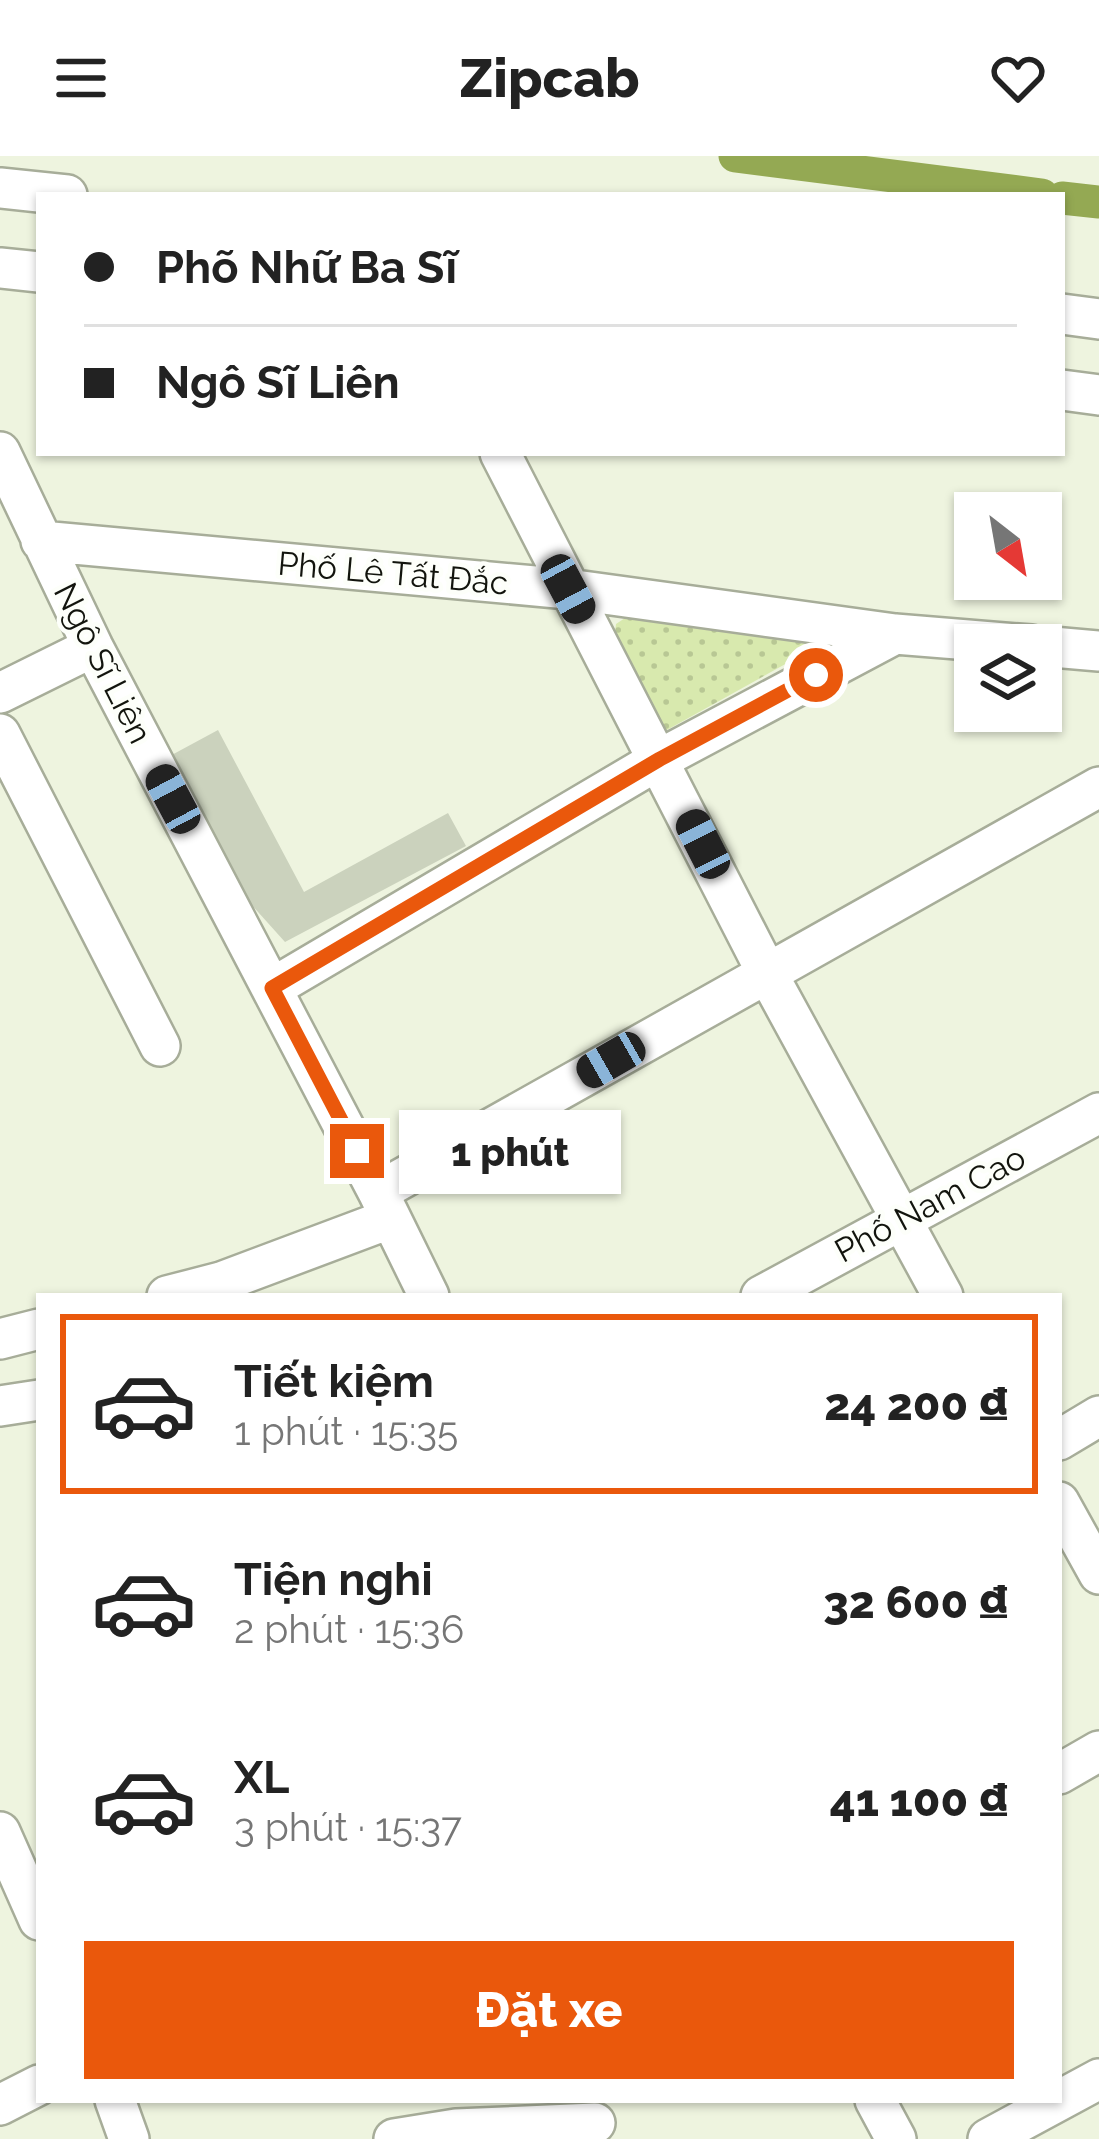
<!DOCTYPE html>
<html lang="vi">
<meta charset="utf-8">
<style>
:root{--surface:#fff;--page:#f2f2f2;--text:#222;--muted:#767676;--line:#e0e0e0;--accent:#ea580c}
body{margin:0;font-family:Raleway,sans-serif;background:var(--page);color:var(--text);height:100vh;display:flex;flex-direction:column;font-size:45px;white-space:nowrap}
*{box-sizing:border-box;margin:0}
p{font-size:39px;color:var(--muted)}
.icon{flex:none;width:66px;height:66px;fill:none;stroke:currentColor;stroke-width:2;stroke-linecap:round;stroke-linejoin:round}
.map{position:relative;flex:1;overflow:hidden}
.details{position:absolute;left:36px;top:1137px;width:1026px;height:810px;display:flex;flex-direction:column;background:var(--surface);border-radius:0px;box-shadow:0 3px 9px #0004}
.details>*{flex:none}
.top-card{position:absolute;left:36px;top:36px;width:1029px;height:264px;border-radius:0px;box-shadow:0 3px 9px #0004;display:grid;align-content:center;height:264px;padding:0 48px;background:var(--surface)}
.needle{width:78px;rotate:149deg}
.buttons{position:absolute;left:954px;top:336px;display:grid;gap:24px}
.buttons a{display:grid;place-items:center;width:108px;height:108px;border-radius:0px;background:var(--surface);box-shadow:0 3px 9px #0004;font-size:60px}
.end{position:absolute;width:54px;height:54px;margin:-27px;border:15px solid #ea580c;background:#fff;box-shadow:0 0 0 6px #fff}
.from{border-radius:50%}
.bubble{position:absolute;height:84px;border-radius:0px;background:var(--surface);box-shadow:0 3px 9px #0004;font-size:39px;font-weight:800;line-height:84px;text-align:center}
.car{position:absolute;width:36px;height:72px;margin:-36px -18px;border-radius:15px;box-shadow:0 0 9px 3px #0007;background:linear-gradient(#222 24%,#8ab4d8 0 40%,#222 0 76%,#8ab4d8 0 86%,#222 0)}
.top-card b{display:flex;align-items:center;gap:42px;height:114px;font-size:45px}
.top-card b+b{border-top:3px solid var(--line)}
.top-card i{width:30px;height:30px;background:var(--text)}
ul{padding:21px 0 0;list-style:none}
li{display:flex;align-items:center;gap:36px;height:180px;margin:0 24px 18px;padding:0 24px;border:6px solid transparent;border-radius:0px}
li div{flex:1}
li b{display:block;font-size:45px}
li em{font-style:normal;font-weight:800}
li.selected{border-color:var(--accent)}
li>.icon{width:108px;height:108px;stroke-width:1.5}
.button{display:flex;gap:24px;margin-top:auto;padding:24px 48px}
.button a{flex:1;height:138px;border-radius:0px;background:var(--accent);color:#fff;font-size:48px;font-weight:800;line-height:138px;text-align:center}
header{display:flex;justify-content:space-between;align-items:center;height:156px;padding:0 48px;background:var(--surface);font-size:54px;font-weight:800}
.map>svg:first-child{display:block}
.park{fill:url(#park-dots)}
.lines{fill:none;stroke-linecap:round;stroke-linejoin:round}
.canal{stroke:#94a953;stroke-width:33}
.building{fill:#cbd2bd}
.minor-casing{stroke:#a7ad99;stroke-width:44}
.minor{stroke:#fff;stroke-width:39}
.route{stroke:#ea580c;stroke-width:15}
.labels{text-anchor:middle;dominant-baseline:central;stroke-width:9;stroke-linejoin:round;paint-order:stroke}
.street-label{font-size:33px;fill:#12140d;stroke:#fdfffa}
</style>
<header><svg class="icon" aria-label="menu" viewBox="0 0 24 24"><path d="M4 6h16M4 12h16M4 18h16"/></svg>Zipcab<svg class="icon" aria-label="heart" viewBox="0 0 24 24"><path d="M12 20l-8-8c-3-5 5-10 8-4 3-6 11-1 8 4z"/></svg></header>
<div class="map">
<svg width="1099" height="1983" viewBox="0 0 1099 1983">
<defs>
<pattern id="park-dots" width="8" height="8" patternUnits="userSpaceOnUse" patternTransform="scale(3)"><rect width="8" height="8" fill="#d8e9ae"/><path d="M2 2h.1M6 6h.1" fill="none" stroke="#b8c794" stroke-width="1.8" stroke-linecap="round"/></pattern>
</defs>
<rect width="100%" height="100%" fill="#eef4df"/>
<path class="park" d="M 631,458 L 805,483 L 807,496 L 665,575 L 614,483 L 616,468 Z"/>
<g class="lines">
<path class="canal" d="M 735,0 L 1042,39
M 1062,42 L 1099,46"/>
</g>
<path class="building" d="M 218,574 L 304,736 L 448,657 L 466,690 L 285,786 L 242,738 L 168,601 Z"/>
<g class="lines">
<defs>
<path id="minor" d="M 0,32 L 67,39
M 0,112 L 39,116
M 1062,158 L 1099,163
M 1062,234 L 1099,239
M 0,296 L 93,491 L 378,1036 L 429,1140
M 500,297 L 767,817 L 943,1140
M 41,385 L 568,433 L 895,478 L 1031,489
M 1041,490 L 1099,495
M 0,537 L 93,491
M 0,578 L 160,890
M 272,832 L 660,603 L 895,478
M 378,1036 L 1099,631
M 167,1140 L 221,1126 L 389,1063
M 761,1140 L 1099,957
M 0,1183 L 39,1173
M 0,1250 L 39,1244
M 1059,1284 L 1099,1260
M 1059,1346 L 1099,1418
M 1059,1618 L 1099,1595
M 0,1676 L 39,1764
M 115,1944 L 129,1983
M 875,1944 L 896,1983
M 0,1949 L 39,1929
M 394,1983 L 456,1973 L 595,1967
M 988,1983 L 1099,1923"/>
</defs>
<use href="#minor" class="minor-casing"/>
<use href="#minor" class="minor"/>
</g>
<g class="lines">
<path class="route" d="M 357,995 L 272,832 L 660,603 L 816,519"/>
</g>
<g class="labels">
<g class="street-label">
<text transform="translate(393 417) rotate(5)">Phố Lê Tất Đắc</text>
<text transform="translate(103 507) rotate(63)">Ngô Sĩ Liên</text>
<text transform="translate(930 1048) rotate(-28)">Phố Nam Cao</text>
</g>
</g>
</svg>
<div class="buttons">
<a><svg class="needle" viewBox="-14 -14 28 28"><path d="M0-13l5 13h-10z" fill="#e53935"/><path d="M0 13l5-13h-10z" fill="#767676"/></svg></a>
<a><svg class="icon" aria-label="layers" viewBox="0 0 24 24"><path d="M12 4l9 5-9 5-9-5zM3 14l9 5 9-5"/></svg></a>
</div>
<i class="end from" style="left:816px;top:519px"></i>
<i class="end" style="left:357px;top:995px"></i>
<div class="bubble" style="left:399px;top:954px;width:222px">1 phút</div>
<i class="car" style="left:568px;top:433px;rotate:152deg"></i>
<i class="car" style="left:173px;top:643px;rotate:332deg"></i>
<i class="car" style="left:703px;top:688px;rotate:333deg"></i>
<i class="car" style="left:611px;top:904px;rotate:240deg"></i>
<div class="top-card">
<b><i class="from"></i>Phõ Nhữ Ba Sĩ</b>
<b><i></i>Ngô Sĩ Liên</b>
</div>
<section class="details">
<ul>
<li class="selected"><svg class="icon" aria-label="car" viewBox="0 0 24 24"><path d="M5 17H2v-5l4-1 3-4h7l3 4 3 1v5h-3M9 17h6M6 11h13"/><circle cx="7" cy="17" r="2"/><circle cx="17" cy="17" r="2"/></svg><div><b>Tiết kiệm</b><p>1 phút · 15:35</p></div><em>24 200 ₫</em></li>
<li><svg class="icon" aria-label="car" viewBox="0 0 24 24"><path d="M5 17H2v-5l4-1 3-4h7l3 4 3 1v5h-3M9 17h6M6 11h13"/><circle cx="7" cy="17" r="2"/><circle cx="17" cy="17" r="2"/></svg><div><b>Tiện nghi</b><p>2 phút · 15:36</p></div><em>32 600 ₫</em></li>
<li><svg class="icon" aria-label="car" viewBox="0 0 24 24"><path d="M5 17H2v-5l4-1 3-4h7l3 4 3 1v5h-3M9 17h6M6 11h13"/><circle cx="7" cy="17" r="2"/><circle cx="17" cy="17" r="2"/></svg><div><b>XL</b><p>3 phút · 15:37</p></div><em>41 100 ₫</em></li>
</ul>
<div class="button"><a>Đặt xe</a></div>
</section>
</div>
